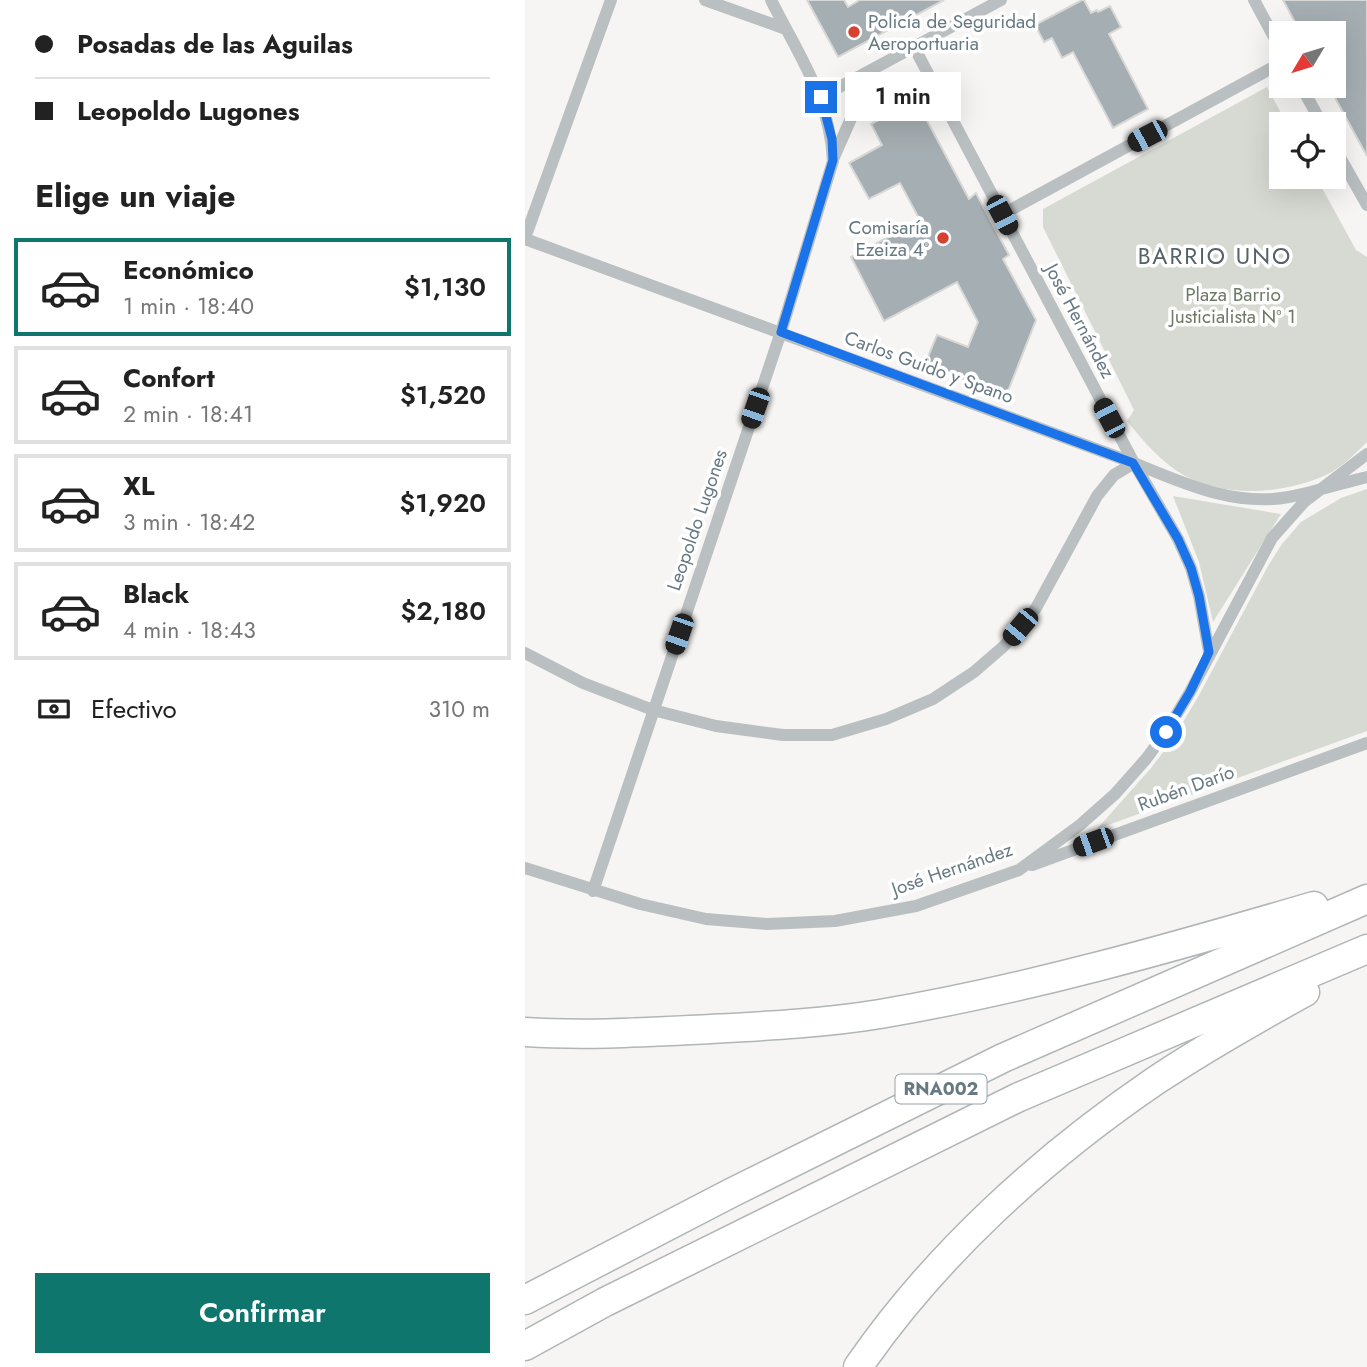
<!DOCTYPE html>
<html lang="es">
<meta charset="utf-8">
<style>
:root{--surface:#fff;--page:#f6f6f6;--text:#222;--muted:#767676;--line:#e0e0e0;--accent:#0f766e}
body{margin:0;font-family:Jost,sans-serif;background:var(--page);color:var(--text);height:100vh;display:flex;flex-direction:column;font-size:26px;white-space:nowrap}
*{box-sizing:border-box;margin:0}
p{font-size:23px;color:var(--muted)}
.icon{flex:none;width:38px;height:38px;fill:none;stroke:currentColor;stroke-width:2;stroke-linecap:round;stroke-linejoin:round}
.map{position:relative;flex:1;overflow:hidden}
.side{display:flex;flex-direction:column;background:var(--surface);width:525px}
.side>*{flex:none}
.hud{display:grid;align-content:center;height:154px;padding:0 35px;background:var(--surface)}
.needle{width:46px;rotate:232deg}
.tools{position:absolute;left:744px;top:21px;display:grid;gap:14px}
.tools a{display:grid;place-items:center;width:77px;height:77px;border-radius:0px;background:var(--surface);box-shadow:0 7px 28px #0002;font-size:35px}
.end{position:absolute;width:32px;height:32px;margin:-16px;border:9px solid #1a73e8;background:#fff;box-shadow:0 0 0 4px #fff}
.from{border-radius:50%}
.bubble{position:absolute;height:49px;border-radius:0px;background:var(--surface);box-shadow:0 7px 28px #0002;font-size:23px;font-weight:600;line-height:49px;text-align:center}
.car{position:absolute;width:21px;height:42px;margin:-21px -10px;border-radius:9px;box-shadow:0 0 5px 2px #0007;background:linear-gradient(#222 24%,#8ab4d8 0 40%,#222 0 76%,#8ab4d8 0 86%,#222 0)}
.hud b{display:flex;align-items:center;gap:24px;height:66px;font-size:26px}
.hud b+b{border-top:2px solid var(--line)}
.hud i{width:18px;height:18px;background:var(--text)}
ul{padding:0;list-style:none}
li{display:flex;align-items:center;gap:21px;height:98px;margin:0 14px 10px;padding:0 21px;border:4px solid var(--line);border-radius:0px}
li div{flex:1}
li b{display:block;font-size:26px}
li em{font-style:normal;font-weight:600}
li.current{border-color:var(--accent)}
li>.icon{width:63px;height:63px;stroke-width:1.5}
h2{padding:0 35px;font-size:32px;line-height:84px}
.pay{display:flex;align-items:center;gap:18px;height:77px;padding:0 35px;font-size:26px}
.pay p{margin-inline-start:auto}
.action{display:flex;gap:14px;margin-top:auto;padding:14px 35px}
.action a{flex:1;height:80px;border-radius:0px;background:var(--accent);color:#fff;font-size:28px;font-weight:600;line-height:80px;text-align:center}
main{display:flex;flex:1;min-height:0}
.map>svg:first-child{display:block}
.green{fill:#d6dad2}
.building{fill:#a5aeb2;stroke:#d7d7d5;stroke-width:2}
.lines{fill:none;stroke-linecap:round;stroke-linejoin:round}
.highway-casing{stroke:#b0b5b7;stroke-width:31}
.minor{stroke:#bac0c2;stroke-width:12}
.highway{stroke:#fff;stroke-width:28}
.route{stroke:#1a73e8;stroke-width:9}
.poi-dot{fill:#d74131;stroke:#fff;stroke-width:2.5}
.labels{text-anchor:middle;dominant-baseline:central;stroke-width:7;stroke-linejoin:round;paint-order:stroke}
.shield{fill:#fff;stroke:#95a1a8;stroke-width:2}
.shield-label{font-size:18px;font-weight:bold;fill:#677982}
.poi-label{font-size:19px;fill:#677982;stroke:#fff;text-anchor:start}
.park-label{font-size:19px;fill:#6c7965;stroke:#fff}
.street-label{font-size:19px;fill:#677982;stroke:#fff}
.quarter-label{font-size:23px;letter-spacing:2px;fill:#546167;stroke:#fff}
</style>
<main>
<section class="side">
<div class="hud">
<b><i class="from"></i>Posadas de las Aguilas</b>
<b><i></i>Leopoldo Lugones</b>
</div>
<h2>Elige un viaje</h2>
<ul>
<li class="current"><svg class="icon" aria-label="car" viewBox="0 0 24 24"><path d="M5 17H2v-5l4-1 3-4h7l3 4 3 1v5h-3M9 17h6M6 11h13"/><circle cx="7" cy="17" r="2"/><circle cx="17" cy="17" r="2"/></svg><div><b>Económico</b><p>1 min · 18:40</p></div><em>$1,130</em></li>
<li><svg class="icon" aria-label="car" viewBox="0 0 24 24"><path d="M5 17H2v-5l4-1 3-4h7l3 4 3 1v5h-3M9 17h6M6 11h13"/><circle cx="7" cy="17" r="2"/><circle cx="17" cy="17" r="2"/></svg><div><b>Confort</b><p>2 min · 18:41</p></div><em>$1,520</em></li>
<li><svg class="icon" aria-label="car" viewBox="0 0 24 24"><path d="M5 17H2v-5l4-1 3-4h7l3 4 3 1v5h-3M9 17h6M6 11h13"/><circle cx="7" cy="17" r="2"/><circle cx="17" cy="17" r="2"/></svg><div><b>XL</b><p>3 min · 18:42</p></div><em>$1,920</em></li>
<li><svg class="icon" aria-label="car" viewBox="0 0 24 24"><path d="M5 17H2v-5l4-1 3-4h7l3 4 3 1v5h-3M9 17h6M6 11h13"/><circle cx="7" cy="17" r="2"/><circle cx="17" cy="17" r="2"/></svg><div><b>Black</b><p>4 min · 18:43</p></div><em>$2,180</em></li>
</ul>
<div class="pay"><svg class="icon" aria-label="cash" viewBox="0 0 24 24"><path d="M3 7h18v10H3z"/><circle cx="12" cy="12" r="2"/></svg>Efectivo<p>310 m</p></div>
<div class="action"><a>Confirmar</a></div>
</section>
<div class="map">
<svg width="842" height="1367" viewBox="0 0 842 1367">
<rect width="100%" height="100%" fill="#f6f5f3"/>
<path class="green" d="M 742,87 L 762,124 L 756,124 L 756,177 L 791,177 L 831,250 L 842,257 L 842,442 C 831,453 815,469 801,475 C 759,494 701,498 660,476 C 636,462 619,442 602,421 L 609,410 L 518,227 L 518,209 Z
M 842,489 L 842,731 L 572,829 L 626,768 L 648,739 L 673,697 L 743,566 L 757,544 L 776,522 L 816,498 Z
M 648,496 L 756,514 L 688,622 L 674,562 Z"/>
<path class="building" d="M 282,0 L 319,0 L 323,7 L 335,0 L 419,0 L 313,57 Z
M 557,0 L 559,0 L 566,13 L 572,10 L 573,12 L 585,6 L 596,27 L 584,34 L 623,109 L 588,128 L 548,52 L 537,58 L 527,38 L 519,42 L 510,25 Z
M 758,0 L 842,0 L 842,156 L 808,94 L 808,33 L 776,33 Z
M 391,100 L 444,199 L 451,193 L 484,255 L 478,259 L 511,320 L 481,396 L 400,364 L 412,335 L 443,347 L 453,322 L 432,282 L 359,321 L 326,257 L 395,220 L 375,183 L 344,199 L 324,163 L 357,145 L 346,124 Z"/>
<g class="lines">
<defs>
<path id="highway" d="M 0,1032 C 62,1036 124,1032 186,1029 C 242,1026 300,1023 355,1014 C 502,989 646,948 789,906
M 0,1300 L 206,1193 L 478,1058 L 842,899
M 0,1346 L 80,1302 L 494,1097 L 842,949
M 333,1367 C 410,1255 517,1158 630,1081 C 678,1049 729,1020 780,992"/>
</defs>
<use href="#highway" class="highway-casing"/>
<path class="minor" d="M 180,0 L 261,29
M 729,0 L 756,50
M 389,47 L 609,463 L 653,539 L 666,568 L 674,596 L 684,652
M 776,86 L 797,124
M 296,97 L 476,0
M 808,145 L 842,205
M 309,157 L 347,71
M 476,215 L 756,63
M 0,238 L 86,0
M 0,239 L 609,463 C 658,483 709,507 764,497 C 790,492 816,483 842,477
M 0,653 L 58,683 L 128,710 L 191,726 L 258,735 L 307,735 L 361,719 L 408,699 L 449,672 L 479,646 L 511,608 L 572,496 L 589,475 L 609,463
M 507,865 L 842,743
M 0,868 L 115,904 L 181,919 L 242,924 L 310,921 L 391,906 L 494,870 L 555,825 L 590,794 L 621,759 L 641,732 L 665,692 L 747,538 L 779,502 L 842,454
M 68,891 L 256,332 L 308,161 C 305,98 273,54 246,0"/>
<use href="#highway" class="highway"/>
</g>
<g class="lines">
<path class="route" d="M 296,97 L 307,139 L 308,160 L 256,332 L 608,463 L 653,539 L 666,568 L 674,596 L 684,652 L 665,692 L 641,732"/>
</g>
<g class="poi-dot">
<circle cx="329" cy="32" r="7"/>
<circle cx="418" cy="238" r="7"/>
</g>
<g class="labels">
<rect class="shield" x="370.5" y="1074.5" width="91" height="29" rx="5"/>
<g class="shield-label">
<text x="416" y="1089">RNA002</text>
</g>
<g class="poi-label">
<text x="343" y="21">Policía de Seguridad<tspan x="343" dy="22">Aeroportuaria</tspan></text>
<text x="404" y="227" text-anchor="end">Comisaría<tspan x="404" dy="22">Ezeiza 4°</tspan></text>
</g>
<g class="park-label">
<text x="708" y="294">Plaza Barrio<tspan x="708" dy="22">Justicialista Nº 1</tspan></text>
</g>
<g class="street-label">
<text transform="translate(555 321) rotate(62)">José Hernández</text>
<text transform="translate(404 367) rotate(20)">Carlos Guido y Spano</text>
<text transform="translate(172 520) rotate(-71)">Leopoldo Lugones</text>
<text transform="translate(661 788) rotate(-20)">Rubén Darío</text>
<text transform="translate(427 869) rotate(-19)">José Hernández</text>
</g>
<g class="quarter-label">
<text x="690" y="256">BARRIO UNO</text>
</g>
</g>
</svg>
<div class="tools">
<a><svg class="needle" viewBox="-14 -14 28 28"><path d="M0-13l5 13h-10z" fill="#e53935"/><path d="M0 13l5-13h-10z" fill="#767676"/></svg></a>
<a><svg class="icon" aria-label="locate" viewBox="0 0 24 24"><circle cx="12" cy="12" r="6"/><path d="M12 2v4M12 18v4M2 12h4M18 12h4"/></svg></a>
</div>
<i class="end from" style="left:641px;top:732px"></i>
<i class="end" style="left:296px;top:97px"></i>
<div class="bubble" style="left:320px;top:72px;width:116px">1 min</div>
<i class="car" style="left:622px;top:136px;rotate:242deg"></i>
<i class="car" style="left:477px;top:215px;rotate:152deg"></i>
<i class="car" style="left:230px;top:408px;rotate:199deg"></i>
<i class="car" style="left:584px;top:418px;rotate:332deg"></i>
<i class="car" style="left:495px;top:627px;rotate:220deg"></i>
<i class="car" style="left:154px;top:634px;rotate:199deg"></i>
<i class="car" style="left:568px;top:842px;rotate:250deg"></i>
</div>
</main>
